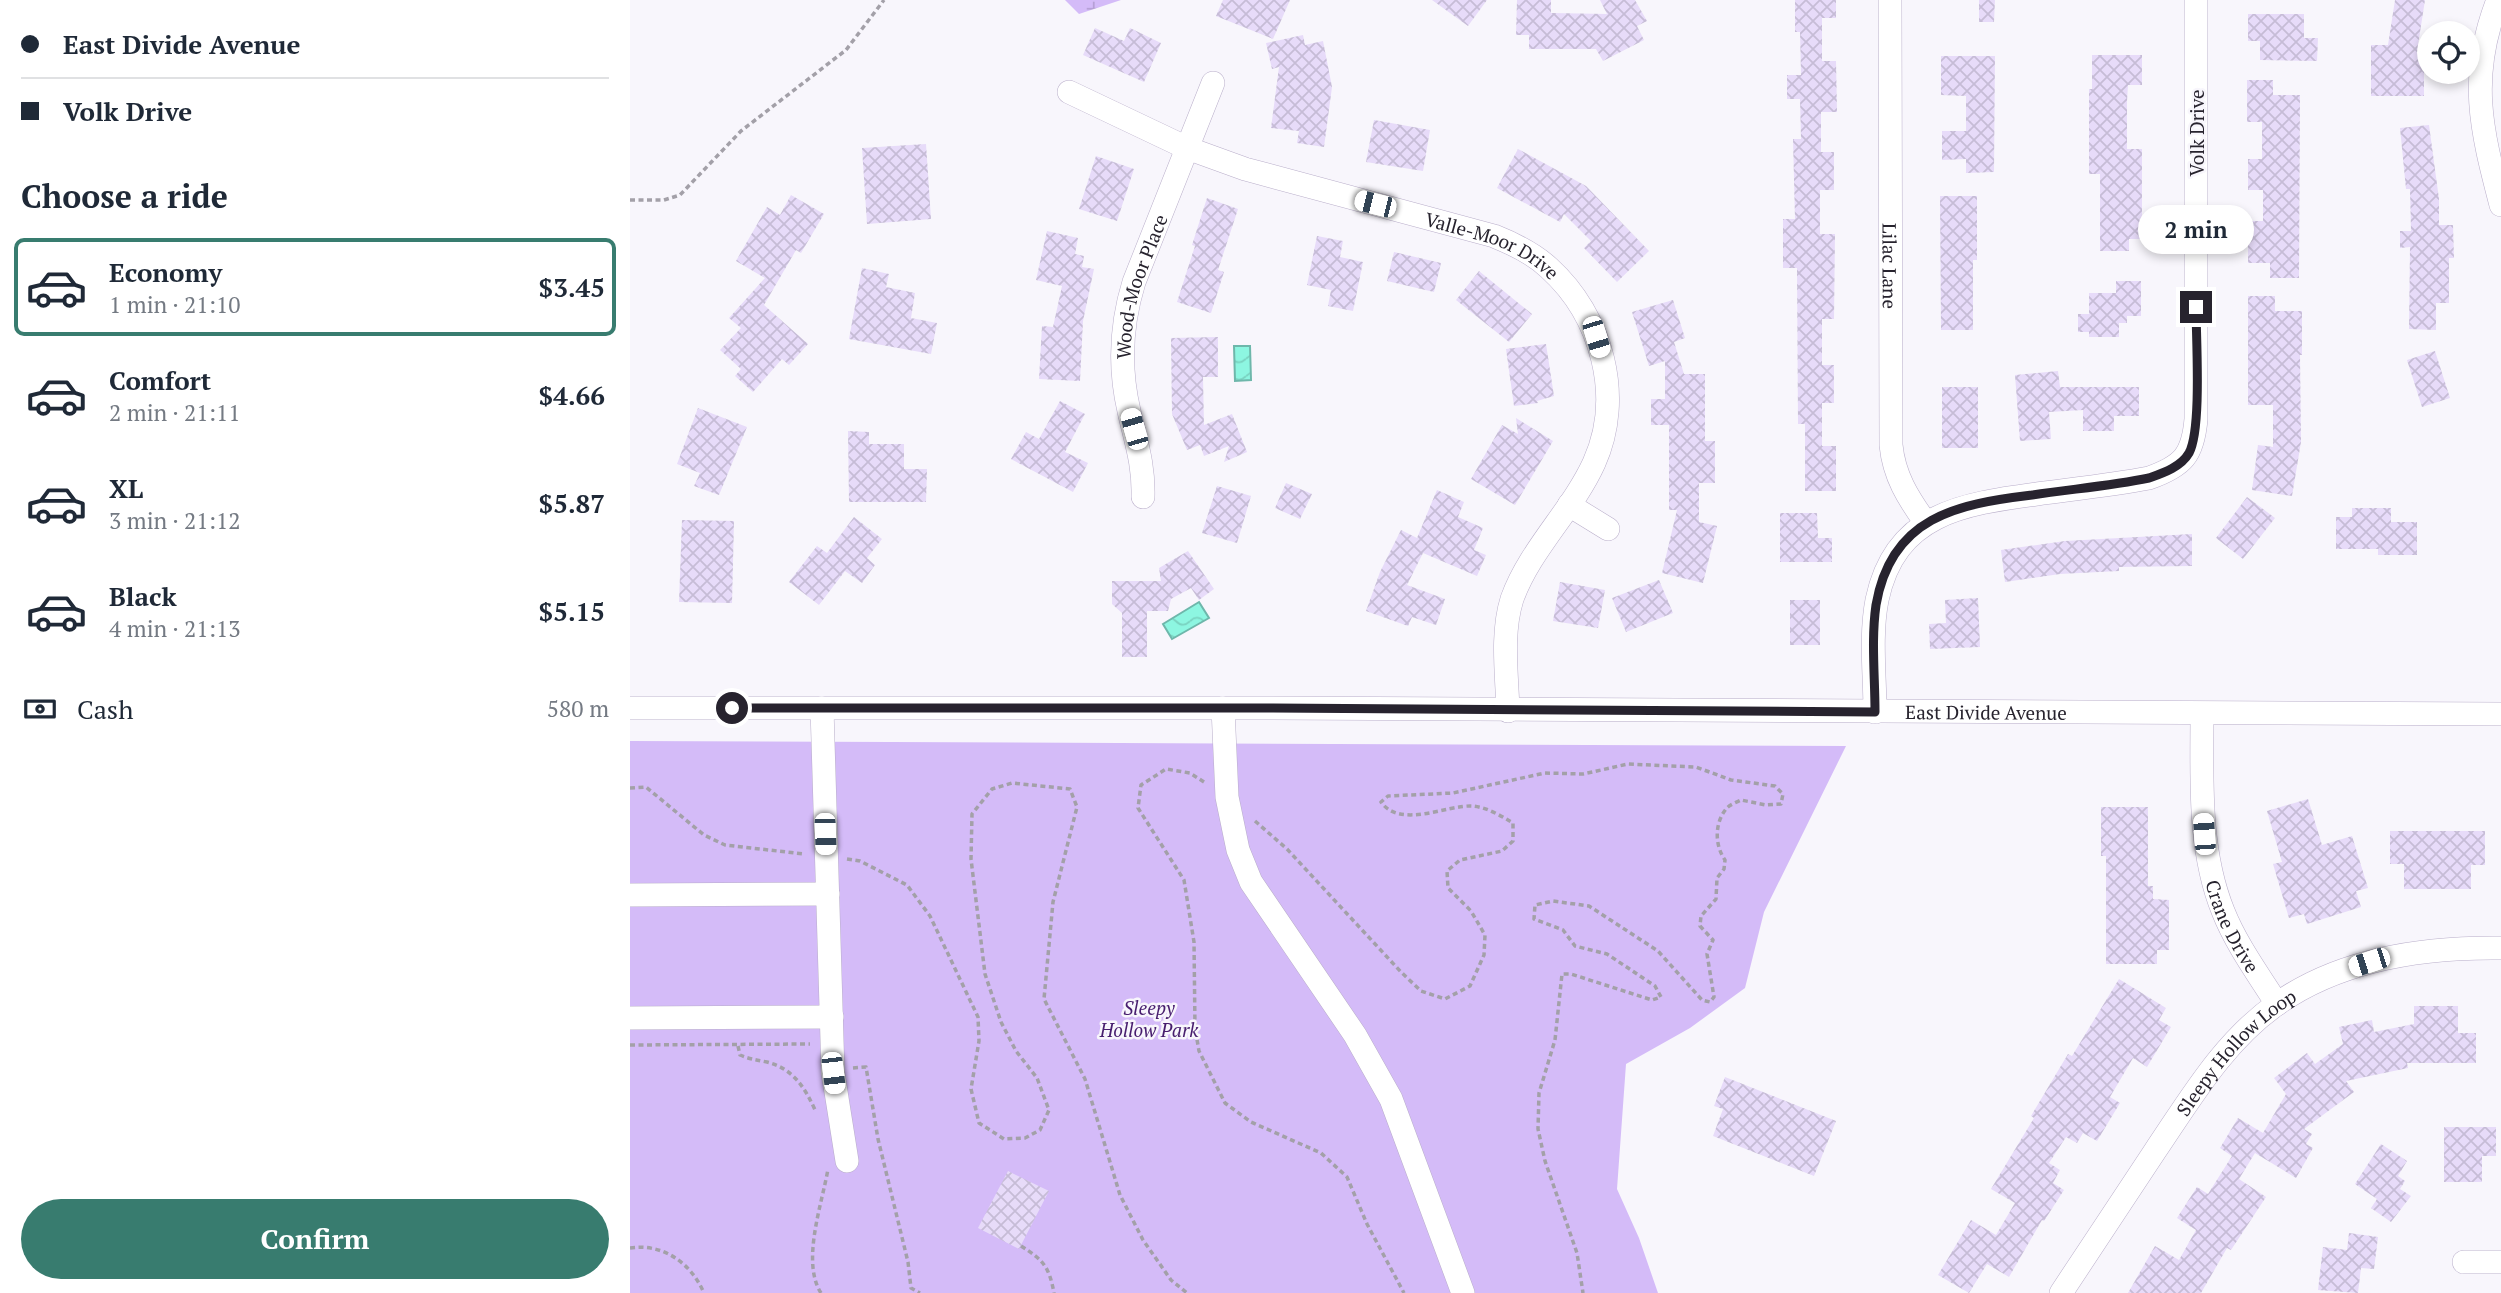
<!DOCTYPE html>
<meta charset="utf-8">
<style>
:root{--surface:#fff;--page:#f2f2f3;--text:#1f2937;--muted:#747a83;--line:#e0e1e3;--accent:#387c6f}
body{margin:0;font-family:"PT Serif",serif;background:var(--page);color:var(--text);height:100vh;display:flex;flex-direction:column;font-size:26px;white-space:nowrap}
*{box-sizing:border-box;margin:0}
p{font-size:23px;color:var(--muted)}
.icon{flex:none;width:38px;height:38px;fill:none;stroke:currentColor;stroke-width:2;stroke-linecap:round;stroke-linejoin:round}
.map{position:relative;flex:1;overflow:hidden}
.details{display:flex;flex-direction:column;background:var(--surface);width:630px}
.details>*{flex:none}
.hud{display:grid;align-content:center;height:154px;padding:0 21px;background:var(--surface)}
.buttons{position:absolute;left:1787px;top:21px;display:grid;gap:14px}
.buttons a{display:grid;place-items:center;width:63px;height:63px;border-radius:50%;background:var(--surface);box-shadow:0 4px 10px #0003;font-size:35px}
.end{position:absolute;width:32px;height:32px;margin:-16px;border:9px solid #27232e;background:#fff;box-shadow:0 0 0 4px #fff}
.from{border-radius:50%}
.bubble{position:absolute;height:49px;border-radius:24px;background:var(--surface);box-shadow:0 4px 10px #0003;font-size:23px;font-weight:700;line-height:49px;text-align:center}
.car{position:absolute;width:21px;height:42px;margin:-21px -10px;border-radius:9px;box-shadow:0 0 5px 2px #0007;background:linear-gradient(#fff 24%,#345 0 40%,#fff 0 76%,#345 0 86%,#fff 0)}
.hud b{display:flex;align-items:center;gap:24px;height:66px;font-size:26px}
.hud b+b{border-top:2px solid var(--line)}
.hud i{width:18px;height:18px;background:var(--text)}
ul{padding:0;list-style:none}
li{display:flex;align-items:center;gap:21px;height:98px;margin:0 14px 10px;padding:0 7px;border:4px solid transparent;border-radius:10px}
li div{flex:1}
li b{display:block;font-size:26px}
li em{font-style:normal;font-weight:700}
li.current{border-color:var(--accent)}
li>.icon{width:63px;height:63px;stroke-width:1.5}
h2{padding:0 21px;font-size:32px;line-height:84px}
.pay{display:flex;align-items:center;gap:18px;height:77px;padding:0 21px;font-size:26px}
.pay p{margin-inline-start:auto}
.cta{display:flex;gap:14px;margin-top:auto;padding:14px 21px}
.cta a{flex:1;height:80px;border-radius:42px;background:var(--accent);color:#fff;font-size:28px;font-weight:700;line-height:80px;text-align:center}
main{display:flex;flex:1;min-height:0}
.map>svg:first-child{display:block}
.wetland{fill:url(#wetland-marsh)}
.park{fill:#d4bbf8}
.water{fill:url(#water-waves);stroke:#6eb7ab;stroke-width:2}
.building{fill:url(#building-cross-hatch)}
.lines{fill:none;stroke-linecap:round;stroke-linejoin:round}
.minor-casing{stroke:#b9aeca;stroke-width:24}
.path{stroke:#a3a0a8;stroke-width:3.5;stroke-dasharray:5 3.5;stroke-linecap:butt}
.minor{stroke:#fff;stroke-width:23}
.route{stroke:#27232e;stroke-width:9}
.labels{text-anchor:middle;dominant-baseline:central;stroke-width:5;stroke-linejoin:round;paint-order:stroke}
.street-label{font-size:19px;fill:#27232e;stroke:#f8f6fc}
.park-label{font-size:19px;font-style:italic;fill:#471d6e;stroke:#f8f6fc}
</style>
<main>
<section class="details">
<div class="hud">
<b><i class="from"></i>East Divide Avenue</b>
<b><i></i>Volk Drive</b>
</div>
<h2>Choose a ride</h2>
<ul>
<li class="current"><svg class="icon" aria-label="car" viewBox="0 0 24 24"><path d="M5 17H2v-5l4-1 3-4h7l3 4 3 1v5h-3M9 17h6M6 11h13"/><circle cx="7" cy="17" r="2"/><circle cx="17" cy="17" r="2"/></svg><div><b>Economy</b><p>1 min · 21:10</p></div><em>$3.45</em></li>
<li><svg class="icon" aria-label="car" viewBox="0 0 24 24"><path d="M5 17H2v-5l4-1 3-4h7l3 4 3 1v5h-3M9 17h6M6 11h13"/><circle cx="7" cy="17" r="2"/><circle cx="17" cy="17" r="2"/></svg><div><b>Comfort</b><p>2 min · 21:11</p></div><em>$4.66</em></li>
<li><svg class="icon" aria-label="car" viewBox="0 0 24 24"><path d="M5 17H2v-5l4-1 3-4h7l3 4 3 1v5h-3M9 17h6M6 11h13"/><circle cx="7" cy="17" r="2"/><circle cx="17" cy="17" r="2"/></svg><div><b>XL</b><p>3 min · 21:12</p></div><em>$5.87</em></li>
<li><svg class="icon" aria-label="car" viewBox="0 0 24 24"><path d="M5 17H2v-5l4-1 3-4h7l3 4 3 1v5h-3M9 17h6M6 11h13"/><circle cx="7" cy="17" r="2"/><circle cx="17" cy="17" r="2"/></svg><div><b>Black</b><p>4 min · 21:13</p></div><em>$5.15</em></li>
</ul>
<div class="pay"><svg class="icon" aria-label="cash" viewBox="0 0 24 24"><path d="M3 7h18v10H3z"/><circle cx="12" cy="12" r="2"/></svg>Cash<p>580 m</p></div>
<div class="cta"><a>Confirm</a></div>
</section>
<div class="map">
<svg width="1871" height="1293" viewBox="0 0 1871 1293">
<defs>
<pattern id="wetland-marsh" width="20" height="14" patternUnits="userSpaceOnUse" patternTransform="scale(1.75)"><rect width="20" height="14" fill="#d4bbf8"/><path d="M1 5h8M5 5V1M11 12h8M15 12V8" fill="none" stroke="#b6a0d5"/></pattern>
<pattern id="water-waves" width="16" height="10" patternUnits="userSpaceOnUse" patternTransform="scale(1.75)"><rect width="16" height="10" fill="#8df6e1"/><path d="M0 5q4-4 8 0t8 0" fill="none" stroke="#7ad3c1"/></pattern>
<pattern id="building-cross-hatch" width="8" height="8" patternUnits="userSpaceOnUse" patternTransform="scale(1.75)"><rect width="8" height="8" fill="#e7dbf9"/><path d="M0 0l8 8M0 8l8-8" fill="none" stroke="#c6bcd6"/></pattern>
</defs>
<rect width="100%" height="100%" fill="#f8f6fc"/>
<path class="wetland" d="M 435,0 L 491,0 L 449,14 Z"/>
<path class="park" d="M 0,741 L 1216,746 L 1134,912 L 1115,988 L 1060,1028 L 996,1064 L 987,1189 L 1009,1238 L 1028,1293 L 0,1293 Z"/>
<path class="water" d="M 604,346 L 620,346 L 621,380 L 605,381 Z
M 569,602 L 579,618 L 542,639 L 533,624 Z"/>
<path class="building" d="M 593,0 L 660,0 L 643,39 L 586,16 Z
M 802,0 L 857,0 L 838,26 Z
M 887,0 L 921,0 L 921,13 L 977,14 L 970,0 L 1005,0 L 1017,21 L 1007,26 L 1014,40 L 973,61 L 966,49 L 899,49 L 899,35 L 886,35 Z
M 1165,0 L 1206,0 L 1206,18 L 1192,18 L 1192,61 L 1206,61 L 1207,112 L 1191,112 L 1191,152 L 1204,152 L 1204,190 L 1190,190 L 1190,234 L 1205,234 L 1204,319 L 1192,319 L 1192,365 L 1204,365 L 1204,403 L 1192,403 L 1192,446 L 1206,446 L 1206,491 L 1175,491 L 1175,424 L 1168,424 L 1167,268 L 1153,268 L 1153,219 L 1165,219 L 1163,139 L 1171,139 L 1170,99 L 1157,99 L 1157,75 L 1171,75 L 1170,32 L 1165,32 Z
M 1349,0 L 1365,0 L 1364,22 L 1349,22 Z
M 1765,0 L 1795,0 L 1788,45 L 1794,45 L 1794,96 L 1741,96 L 1741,45 L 1758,45 Z
M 1618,14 L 1674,14 L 1674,38 L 1688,38 L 1687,61 L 1630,60 L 1630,41 L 1618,41 Z
M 465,28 L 494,41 L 500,28 L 531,43 L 514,82 L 453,55 Z
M 673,35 L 675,45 L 693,41 L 702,87 L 694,147 L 667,143 L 669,131 L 641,128 L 649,67 L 642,69 L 636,43 Z
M 1462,55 L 1512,55 L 1512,85 L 1498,85 L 1497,101 L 1497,149 L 1512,149 L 1512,239 L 1499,239 L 1499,251 L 1470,251 L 1470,174 L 1459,174 L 1459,89 L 1462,89 Z
M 1311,56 L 1365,56 L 1364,172 L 1336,173 L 1336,159 L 1312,160 L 1312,131 L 1336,131 L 1336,96 L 1311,95 Z
M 1617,80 L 1643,80 L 1643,95 L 1670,95 L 1669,278 L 1640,278 L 1640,263 L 1618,263 L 1618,221 L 1633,221 L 1633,190 L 1618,190 L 1618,159 L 1632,159 L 1632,122 L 1617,122 Z
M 744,120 L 800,130 L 793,171 L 736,162 Z
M 1799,125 L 1809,199 L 1809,225 L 1823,225 L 1824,258 L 1819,258 L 1819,303 L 1806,303 L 1806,330 L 1779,329 L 1780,247 L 1770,248 L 1770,231 L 1781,231 L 1780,189 L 1776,189 L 1770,128 Z
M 296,144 L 301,219 L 237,224 L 232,148 Z
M 888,149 L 956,186 L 1019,251 L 987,282 L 954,248 L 961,241 L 934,214 L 930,222 L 867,188 Z
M 466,156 L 504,169 L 487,221 L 449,209 Z
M 161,195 L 194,214 L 171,253 L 166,250 L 134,305 L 178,344 L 159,365 L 152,359 L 123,392 L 105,376 L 111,369 L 90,350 L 111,328 L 99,318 L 135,278 L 106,261 L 137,207 L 150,215 Z
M 1310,196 L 1347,196 L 1347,260 L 1343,260 L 1343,330 L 1311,330 Z
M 577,198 L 608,209 L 588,270 L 594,272 L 581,313 L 547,302 L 565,246 L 562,245 Z
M 417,231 L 448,238 L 445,254 L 454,256 L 452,267 L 464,269 L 453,321 L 450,381 L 409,379 L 412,326 L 423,327 L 432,286 L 406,280 Z
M 687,236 L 713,241 L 710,257 L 733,262 L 723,311 L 698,306 L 701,290 L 677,285 Z
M 764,252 L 811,263 L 804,292 L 757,281 Z
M 232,268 L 259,274 L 256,287 L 285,293 L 281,318 L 307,323 L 301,354 L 219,339 Z
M 849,271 L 902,314 L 879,342 L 826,300 Z
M 1486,281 L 1511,281 L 1511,316 L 1497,316 L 1497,323 L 1489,323 L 1489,337 L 1459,337 L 1459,332 L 1448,332 L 1448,314 L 1459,314 L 1459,293 L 1486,293 Z
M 1618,296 L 1645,296 L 1645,311 L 1672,311 L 1672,355 L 1670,355 L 1671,442 L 1662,496 L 1622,490 L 1628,445 L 1643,447 L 1643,405 L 1618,405 Z
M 1043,300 L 1055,338 L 1044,342 L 1054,374 L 1075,374 L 1075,441 L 1085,441 L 1085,483 L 1069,483 L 1069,522 L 1087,526 L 1073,583 L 1032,573 L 1047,510 L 1039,510 L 1039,425 L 1021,425 L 1021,399 L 1035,399 L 1035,361 L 1019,366 L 1002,312 Z
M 588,337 L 588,377 L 573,377 L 574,425 L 602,414 L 617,452 L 594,462 L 599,446 L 574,456 L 570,445 L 557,450 L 542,414 L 541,338 Z
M 916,344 L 924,396 L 907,401 L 908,403 L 884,406 L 876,349 Z
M 1805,351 L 1820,398 L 1792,407 L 1777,360 Z
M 1428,371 L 1430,387 L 1509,387 L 1509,416 L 1484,416 L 1484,431 L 1453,431 L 1453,410 L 1419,412 L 1421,439 L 1390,441 L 1385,375 Z
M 1312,387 L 1348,387 L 1348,448 L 1312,448 Z
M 430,401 L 455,414 L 435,452 L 458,463 L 443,492 L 381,459 L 396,432 L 409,439 Z
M 68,408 L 117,427 L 89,495 L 64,486 L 70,473 L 47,464 Z
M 886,418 L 923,441 L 885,505 L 841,479 L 872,425 L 888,434 Z
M 218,431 L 239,432 L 239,444 L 274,444 L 274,469 L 297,469 L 296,502 L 219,502 Z
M 656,483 L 682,494 L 670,519 L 645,508 Z
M 587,486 L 621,496 L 607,543 L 572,533 Z
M 807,490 L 834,502 L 828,517 L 853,528 L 844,550 L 856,555 L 847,576 L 793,553 L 777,585 L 815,599 L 806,625 L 782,617 L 778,626 L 736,611 L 750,572 L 771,530 L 787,538 Z
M 1617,497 L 1645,518 L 1613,559 L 1586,538 Z
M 1722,508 L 1761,508 L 1761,522 L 1787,522 L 1787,555 L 1748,555 L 1748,549 L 1706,549 L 1706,517 L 1722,517 Z
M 1150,513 L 1187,513 L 1188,538 L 1202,538 L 1202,562 L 1150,562 Z
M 224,517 L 252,539 L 237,558 L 245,565 L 232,583 L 215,571 L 189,605 L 159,582 L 187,546 L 197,553 Z
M 52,520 L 104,521 L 102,603 L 49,602 Z
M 1562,534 L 1562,566 L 1489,567 L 1489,571 L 1430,574 L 1375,582 L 1371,550 L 1435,541 Z
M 558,551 L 584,589 L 569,600 L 561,588 L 541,599 L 538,611 L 517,611 L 517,657 L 492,657 L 492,613 L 482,604 L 482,581 L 531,581 L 529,568 Z
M 1029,580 L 1043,613 L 996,632 L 982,598 Z
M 930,582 L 975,590 L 968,628 L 923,621 Z
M 1348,598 L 1350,647 L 1300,649 L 1299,624 L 1316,623 L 1315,600 Z
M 1160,600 L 1190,600 L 1190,645 L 1160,645 Z
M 1678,799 L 1692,845 L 1722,836 L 1738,888 L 1726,891 L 1731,907 L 1677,924 L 1674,914 L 1659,918 L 1643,864 L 1652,862 L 1637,811 Z
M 1471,807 L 1518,807 L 1518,886 L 1523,886 L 1523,899 L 1539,900 L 1539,950 L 1527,950 L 1527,964 L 1476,964 L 1476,856 L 1471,856 Z
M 1760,831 L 1855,831 L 1855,865 L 1841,865 L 1841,889 L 1774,889 L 1774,864 L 1760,864 Z
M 1489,979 L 1536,1008 L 1529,1020 L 1541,1027 L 1517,1067 L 1503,1058 L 1480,1097 L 1490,1103 L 1467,1141 L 1453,1133 L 1447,1143 L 1436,1137 L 1419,1163 L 1430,1170 L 1423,1183 L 1434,1190 L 1414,1221 L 1412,1220 L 1379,1277 L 1357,1264 L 1339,1293 L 1308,1275 L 1341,1220 L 1366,1235 L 1385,1203 L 1361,1189 L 1404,1118 L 1401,1116 L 1438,1054 L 1442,1056 Z
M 1784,1006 L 1828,1006 L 1828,1033 L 1846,1033 L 1846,1063 L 1777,1063 L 1778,1068 L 1716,1081 L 1724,1092 L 1674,1129 L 1682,1134 L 1676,1144 L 1683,1148 L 1666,1178 L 1625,1153 L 1609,1179 L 1636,1197 L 1601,1250 L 1597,1248 L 1571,1293 L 1498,1293 L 1525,1246 L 1549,1260 L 1566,1230 L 1547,1218 L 1567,1187 L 1578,1194 L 1602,1156 L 1590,1148 L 1608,1118 L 1633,1133 L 1656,1094 L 1644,1078 L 1677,1053 L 1685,1064 L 1713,1044 L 1709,1027 L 1742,1020 L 1744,1032 L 1784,1024 Z
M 1095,1077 L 1206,1121 L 1184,1176 L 1083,1136 L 1093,1109 L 1084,1106 Z
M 1814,1127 L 1866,1127 L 1866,1156 L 1852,1156 L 1852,1182 L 1814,1182 Z
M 1751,1144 L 1777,1161 L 1768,1176 L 1775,1181 L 1770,1189 L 1781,1196 L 1761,1222 L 1741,1208 L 1747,1199 L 1725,1184 Z
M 378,1171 L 419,1191 L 389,1249 L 348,1228 Z
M 1719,1233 L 1748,1237 L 1744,1269 L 1731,1268 L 1728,1293 L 1688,1290 L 1693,1247 L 1717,1250 Z"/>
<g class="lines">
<defs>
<g id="minor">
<path id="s1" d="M 1260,0 L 1261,445 C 1264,476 1278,498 1296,523"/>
<path d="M 1868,0 C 1838,77 1851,129 1871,205"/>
<path id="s2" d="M 439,92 L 557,148 L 615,169 L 864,236 C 884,244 903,253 919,268 C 972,316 994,397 964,463 C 942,511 900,549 882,599 C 871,634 877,675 878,711"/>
<path id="s3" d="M 513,497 C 514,465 506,442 499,411 C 489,368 491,324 504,282 L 583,83"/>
<path d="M 939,505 L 978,529"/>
<path id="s4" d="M 0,708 L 643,708 L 1871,714"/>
<path d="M 192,708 L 203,1073 L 217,1161"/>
<path d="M 593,708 L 597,797 L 608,850 L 621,882 L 725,1035 L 761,1099 L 833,1293"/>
<path d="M 1245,712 C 1245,676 1240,636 1247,600 C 1265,513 1333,504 1407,494 C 1444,489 1482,485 1519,478 C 1553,466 1563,455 1566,419 L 1566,0"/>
<path id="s5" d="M 1572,714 C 1572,779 1568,849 1593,911 C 1606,944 1628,974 1647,1004"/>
<path d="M 0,895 L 198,894"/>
<path d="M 0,1018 L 202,1017"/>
<path d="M 1834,1262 L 1871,1262"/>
<path id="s6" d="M 1431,1293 C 1462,1246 1494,1198 1525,1151 C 1561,1098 1594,1041 1647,1004 C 1712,958 1794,947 1871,948"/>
</g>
</defs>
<use href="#minor" class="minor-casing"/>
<path class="path" d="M 0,200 L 34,200 L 50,195 L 111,131 L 216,50 L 254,0
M 574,782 L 560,773 L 536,769 L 511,785 L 508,808 L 554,880 L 564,942 L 565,1028 L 569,1051 L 595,1103 L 621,1122 L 691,1153 L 717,1177 L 737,1224 L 774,1293
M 0,788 L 16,787 L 74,835 L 95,845 L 174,854
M 625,821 L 657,849 L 771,972 L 791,991 L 815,999 L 840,986 L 854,955 L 855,935 L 841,911 L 818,888 L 817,871 L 830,860 L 872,851 L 883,841 L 883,823 C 871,816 857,807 842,806 C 817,805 770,829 751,802 L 758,796 L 823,793 L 915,773 L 953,774 L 998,764 L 1066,767 L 1101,780 L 1145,786 L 1153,794 L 1151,804 L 1136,805 L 1111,800 C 1107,802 1099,805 1096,809 C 1084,824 1085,846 1095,860 L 1094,869 L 1087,878 L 1086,899 L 1071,916 L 1070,926 L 1083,940 L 1077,954 L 1084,997 L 1080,1002 L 1072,1000 L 1028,951 L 959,906 L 923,901 L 905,905 L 904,919 L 933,930 L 945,946 L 977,954 L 1025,986 L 1031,997 L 1022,1000 L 941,974 L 932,974 L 925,1040 L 909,1093 L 908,1129 L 915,1161 L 947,1253 L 953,1293
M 217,859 L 230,861 L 277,885 L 300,916 L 348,1017 L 349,1041 L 341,1089 L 349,1123 L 374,1139 L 395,1138 L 410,1130 L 419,1110 L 407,1078 L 386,1051 L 371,1022 L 355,974 L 341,859 L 342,814 L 362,789 L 382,783 L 440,789 L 447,807 L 423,902 L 414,999 L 455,1079 L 490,1195 L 513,1240 L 541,1280 L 557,1293
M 0,1045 L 180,1044
M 108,1046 L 110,1055 C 119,1059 127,1060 137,1062 C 164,1069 175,1088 186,1112
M 223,1068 L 236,1067 L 248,1139 L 278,1262 L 281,1288 L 290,1293
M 391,1246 C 413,1260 419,1266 424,1293
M 0,1248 C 33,1243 61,1263 74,1293
M 191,1293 C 171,1262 192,1204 198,1169"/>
<use href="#minor" class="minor"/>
</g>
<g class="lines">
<path class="route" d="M 102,708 L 643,708 L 1245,712 C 1245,677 1241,640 1246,605 C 1261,517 1327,504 1402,495 C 1441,489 1480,486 1519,478 C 1533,473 1551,467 1559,453 C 1572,429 1566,338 1566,307"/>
</g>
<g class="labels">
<g class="street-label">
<text transform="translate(1566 133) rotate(-90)">Volk Drive</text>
<text stroke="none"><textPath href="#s2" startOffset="452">Valle-Moor Drive</textPath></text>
<text stroke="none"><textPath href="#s1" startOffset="266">Lilac Lane</textPath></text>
<text stroke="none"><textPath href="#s3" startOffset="215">Wood-Moor Place</textPath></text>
<text stroke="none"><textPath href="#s4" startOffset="1356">East Divide Avenue</textPath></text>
<text stroke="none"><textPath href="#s5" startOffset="217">Crane Drive</textPath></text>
<text stroke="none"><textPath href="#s6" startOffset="299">Sleepy Hollow Loop</textPath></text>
</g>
<g class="park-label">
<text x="519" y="1007">Sleepy<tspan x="519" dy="22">Hollow Park</tspan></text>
</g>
</g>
</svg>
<div class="buttons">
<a><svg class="icon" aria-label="locate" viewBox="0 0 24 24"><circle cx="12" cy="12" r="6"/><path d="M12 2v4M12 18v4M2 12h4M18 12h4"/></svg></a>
</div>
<i class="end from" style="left:102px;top:708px"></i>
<i class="end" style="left:1566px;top:307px"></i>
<div class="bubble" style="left:1508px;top:205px;width:116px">2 min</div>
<i class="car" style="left:745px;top:204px;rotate:284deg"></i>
<i class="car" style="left:966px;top:337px;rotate:163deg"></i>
<i class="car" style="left:504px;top:429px;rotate:344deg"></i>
<i class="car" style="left:195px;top:834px;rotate:178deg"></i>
<i class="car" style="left:1574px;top:834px;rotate:356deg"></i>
<i class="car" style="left:1739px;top:962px;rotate:252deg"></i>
<i class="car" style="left:203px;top:1073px;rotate:173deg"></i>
</div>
</main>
